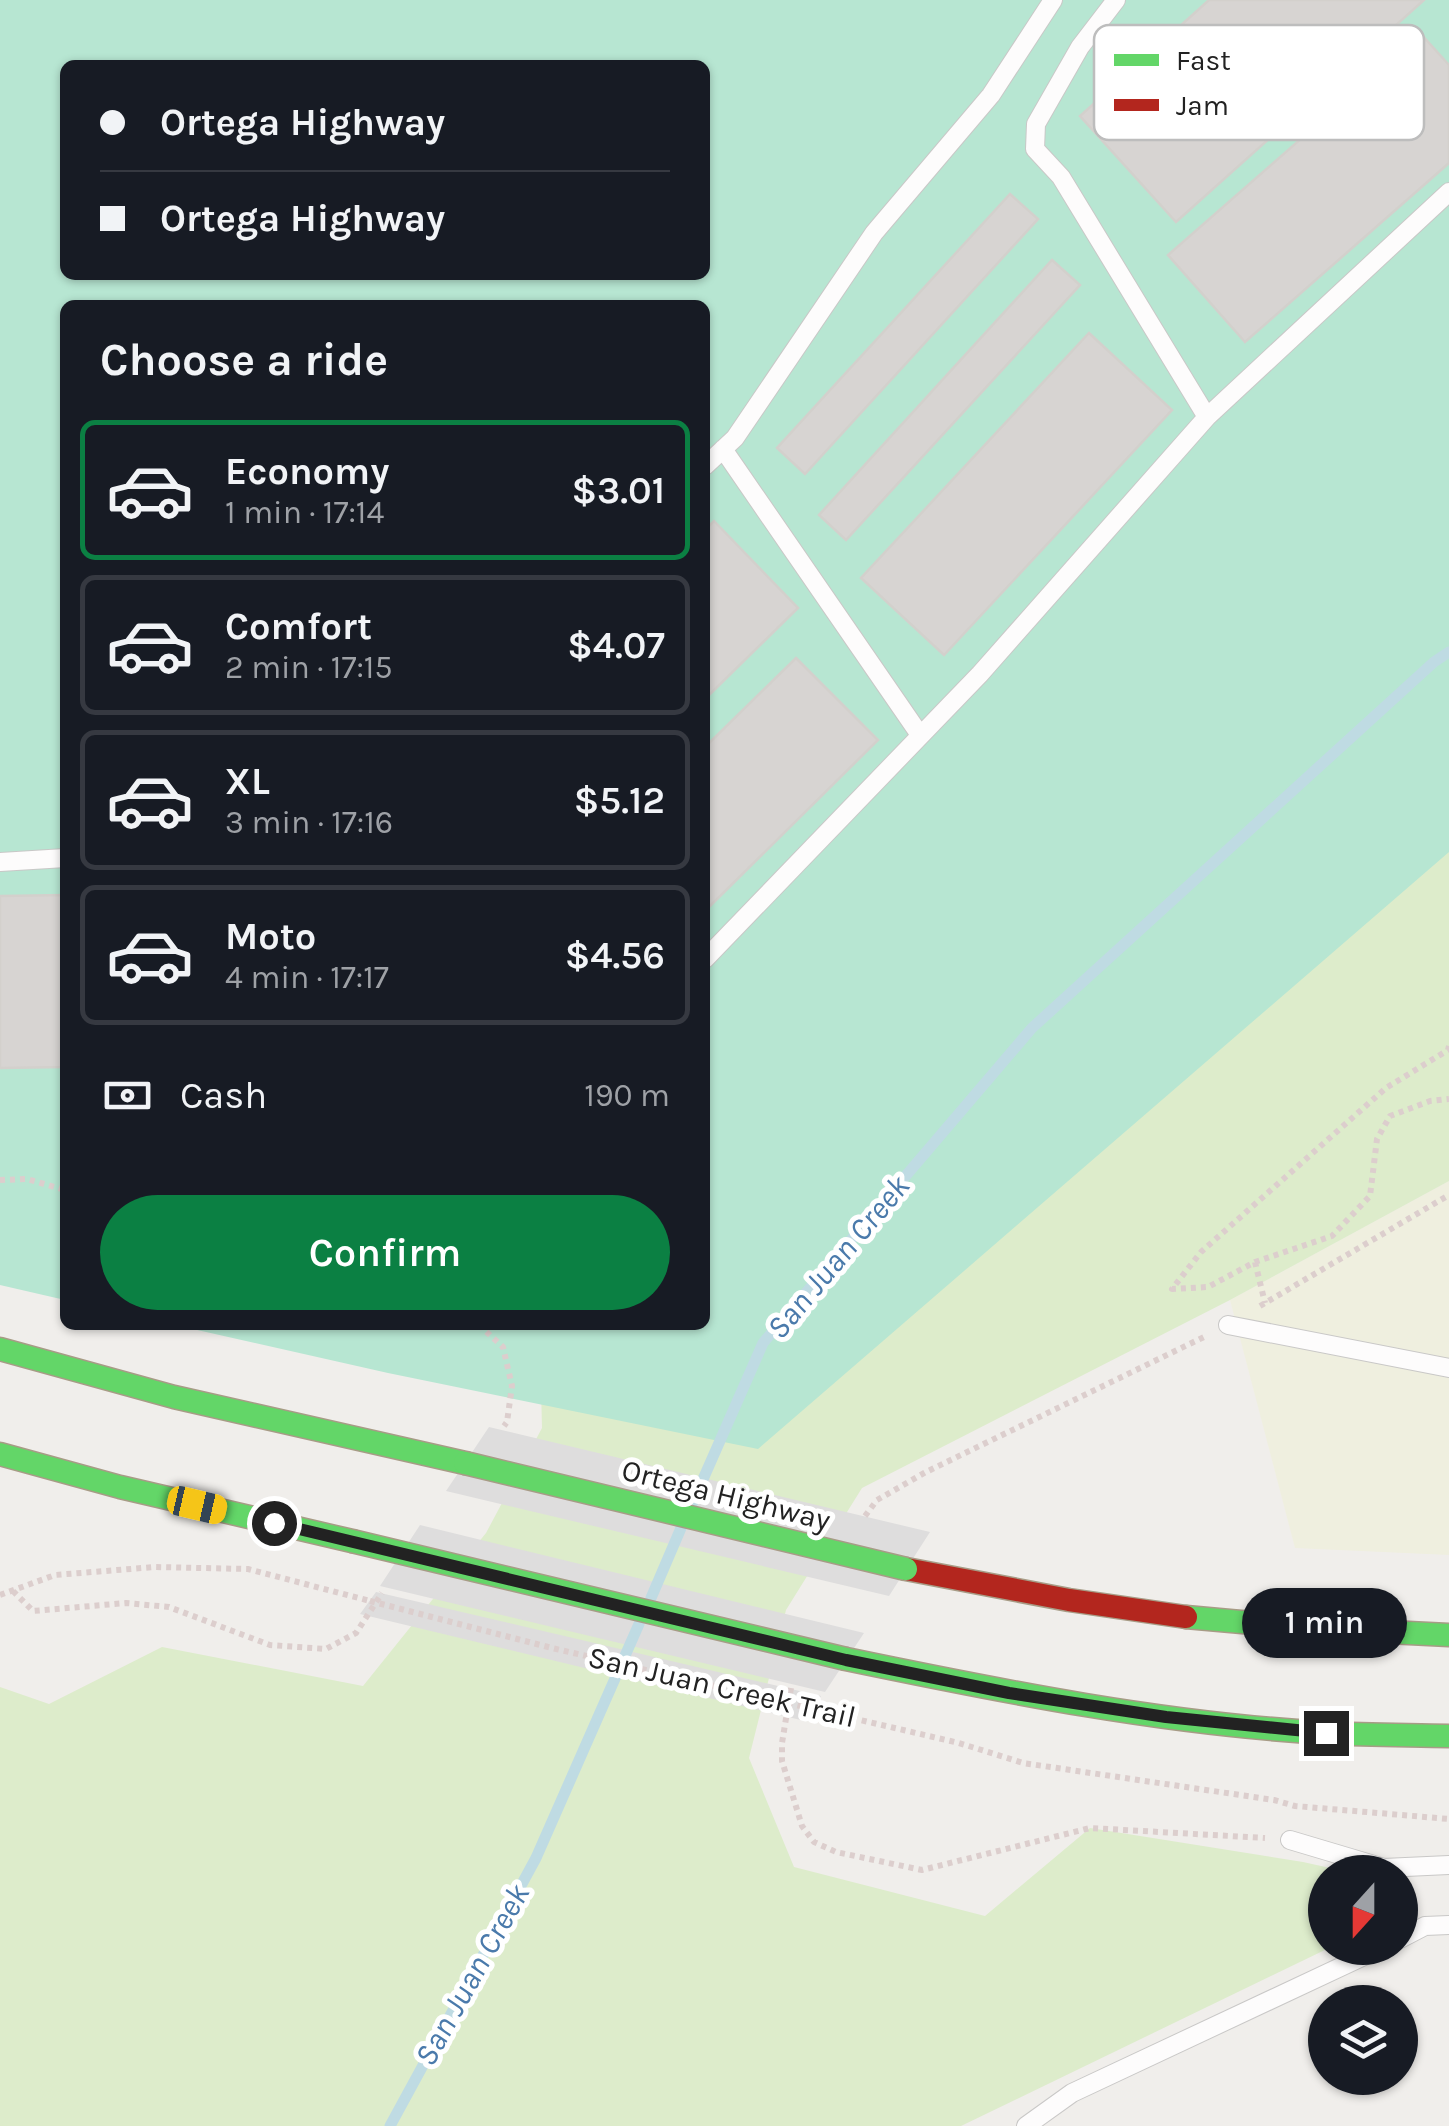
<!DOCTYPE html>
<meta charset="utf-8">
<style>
:root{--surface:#171b24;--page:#20242c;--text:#f1f3f6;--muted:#9ea1a6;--line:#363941;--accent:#0b8043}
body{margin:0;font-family:Karla,sans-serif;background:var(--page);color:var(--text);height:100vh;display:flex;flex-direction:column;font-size:38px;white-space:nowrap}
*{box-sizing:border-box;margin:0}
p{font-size:32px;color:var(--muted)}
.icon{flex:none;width:55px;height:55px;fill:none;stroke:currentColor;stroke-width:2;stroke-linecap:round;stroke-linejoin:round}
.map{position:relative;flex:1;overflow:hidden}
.drawer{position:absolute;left:60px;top:300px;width:650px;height:1030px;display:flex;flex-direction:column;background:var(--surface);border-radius:15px;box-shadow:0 2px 8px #0004}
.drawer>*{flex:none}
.guide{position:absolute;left:60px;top:60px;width:650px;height:220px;border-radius:15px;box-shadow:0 2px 8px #0004;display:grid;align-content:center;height:220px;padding:0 40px;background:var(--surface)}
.needle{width:65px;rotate:201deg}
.controls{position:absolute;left:1308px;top:1855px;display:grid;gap:20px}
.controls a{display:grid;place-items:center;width:110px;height:110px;border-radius:50%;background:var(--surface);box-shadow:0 2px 8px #0004;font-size:50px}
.end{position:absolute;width:45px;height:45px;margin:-22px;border:12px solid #222;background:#fff;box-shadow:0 0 0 5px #fff}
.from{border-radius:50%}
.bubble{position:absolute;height:70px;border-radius:35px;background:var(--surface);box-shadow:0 2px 8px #0004;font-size:32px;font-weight:600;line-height:70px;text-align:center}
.car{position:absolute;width:30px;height:60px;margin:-30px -15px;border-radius:12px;box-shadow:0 0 8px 2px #0007;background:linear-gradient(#f5c518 24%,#345 0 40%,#f5c518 0 76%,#345 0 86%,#f5c518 0)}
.guide b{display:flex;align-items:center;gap:35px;height:95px;font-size:38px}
.guide b+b{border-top:2px solid var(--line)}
.guide i{width:25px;height:25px;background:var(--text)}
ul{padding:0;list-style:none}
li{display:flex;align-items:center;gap:30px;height:140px;margin:0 20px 15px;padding:0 20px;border:5px solid var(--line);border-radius:15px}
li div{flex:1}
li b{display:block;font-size:38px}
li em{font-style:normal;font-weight:600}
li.current{border-color:var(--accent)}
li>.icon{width:90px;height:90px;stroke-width:1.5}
h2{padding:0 40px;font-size:45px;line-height:120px}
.pay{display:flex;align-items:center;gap:25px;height:110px;padding:0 40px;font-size:38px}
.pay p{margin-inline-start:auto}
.button{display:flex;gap:20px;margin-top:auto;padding:20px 40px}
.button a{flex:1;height:115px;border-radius:60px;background:var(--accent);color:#fff;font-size:40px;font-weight:600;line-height:115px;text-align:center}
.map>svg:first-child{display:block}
.farmland{fill:#efefdf}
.grass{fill:#ddeccb}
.pitch{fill:#b7e6d2;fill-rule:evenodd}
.pier{fill:#dedddd}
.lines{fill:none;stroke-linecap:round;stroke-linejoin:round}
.stream{stroke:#bfdbe3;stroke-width:11}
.building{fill:#d7d4d2;stroke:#d3d0cc;stroke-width:2.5}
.lane-casing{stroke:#c9c8c7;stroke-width:20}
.fast-casing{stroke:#a79c86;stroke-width:25}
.jam-casing{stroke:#a79c86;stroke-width:25}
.path{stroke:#dccecd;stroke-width:6;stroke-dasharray:5 5;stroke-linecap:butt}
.lane{stroke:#fdfcfc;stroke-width:18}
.fast{stroke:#63d668;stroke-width:22}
.jam{stroke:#b3261e;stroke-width:22}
.fast-bridge-casing{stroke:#a79c86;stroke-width:25;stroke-linecap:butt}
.path-bridge{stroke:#dccecd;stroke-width:6;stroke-dasharray:5 5;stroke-linecap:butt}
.fast-bridge{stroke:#63d668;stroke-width:22}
.route{stroke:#222;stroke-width:12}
.labels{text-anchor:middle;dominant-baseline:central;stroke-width:10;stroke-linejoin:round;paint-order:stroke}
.street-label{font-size:30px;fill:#222;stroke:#fff}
.water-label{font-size:32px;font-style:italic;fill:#4a7aab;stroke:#fff}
.key{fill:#fff;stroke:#bdbdbd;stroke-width:2.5}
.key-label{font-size:28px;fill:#222}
</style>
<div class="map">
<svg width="1449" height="2126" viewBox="0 0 1449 2126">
<rect width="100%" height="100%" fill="#f0eeeb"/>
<path class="farmland" d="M 1449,1181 L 1449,1555 L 1295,1548 L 1230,1300 Z"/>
<path class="grass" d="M 1449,322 L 1449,1181 L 1230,1300 L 862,1488 L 786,1610 L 749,1758 L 794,1867 L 985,1916 L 1090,1828 L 1303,1862 L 1348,1872 L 1325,1872 L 1325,1948 L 1329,1948 L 961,2126 L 0,2126 L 0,1687 L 49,1704 L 162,1647 L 363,1686 L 486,1533 L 542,1428 L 540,1348 L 705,1325 Z"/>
<path class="pitch" d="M 0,0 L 1449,0 L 1449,852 L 758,1449 L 388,1373 L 175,1325 L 705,1325 L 705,305 L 65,305 L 65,1300 L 0,1285 ZM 65,65 L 705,65 L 705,275 L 65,275 Z"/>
<path class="pier" d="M 489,1427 L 930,1532 L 889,1596 L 446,1491 Z
M 420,1525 L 864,1633 L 825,1692 L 380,1586 Z
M 376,1592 L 821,1696 L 805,1721 L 360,1614 Z"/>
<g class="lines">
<path class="stream" d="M 693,1502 L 763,1343 L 1032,1028 L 1434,662 L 1449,652
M 651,1598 L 681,1528
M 390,2126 L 536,1858 L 639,1624"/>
</g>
<path class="building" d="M 1209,0 L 1424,0 L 1176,222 L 1080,116 Z
M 1421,34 L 1449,65 L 1449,163 L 1245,342 L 1168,255 Z
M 1010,194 L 1038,219 L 805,474 L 777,448 Z
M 1052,260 L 1080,285 L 846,540 L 819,515 Z
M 1089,333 L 1172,410 L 944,655 L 861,578 Z
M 714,521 L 798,608 L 705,699 L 705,530 Z
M 796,658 L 878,740 L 705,911 L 705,747 Z
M 65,895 L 65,1067 L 0,1068 L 0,896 Z"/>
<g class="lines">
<defs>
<path id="lane" d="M 1116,0 L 1080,47 L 1036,124 L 1035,149 L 1061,177 L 1207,417 L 1449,192
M 723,449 L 920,735
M 705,466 L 735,438 L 874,233 L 991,95 L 1053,0
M 0,862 L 65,858
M 705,959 L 980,674 L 1207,417
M 1228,1325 L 1449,1368
M 1290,1840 L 1384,1868 L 1449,1865
M 1400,1939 L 1425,1926 L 1449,1925
M 1026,2126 L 1072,2093 L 1381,1948"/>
<path id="fast" d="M 0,1349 L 174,1397 L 465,1463
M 0,1454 L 120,1487 L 352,1541
M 1186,1617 L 1308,1628 L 1449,1635
M 846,1659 C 1005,1692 1165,1724 1327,1733 C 1368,1735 1408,1735 1449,1736"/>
<path id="jam" d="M 906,1569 L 1069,1600 L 1186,1617"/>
</defs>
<use href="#lane" class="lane-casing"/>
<use href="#fast" class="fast-casing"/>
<use href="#jam" class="jam-casing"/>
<path class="path" d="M 1449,1046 L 1448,1050 L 1386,1088 L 1201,1252 L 1172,1289 L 1208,1287 L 1255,1262 L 1332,1236 L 1370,1196 L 1377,1139 L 1390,1116 L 1430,1101 L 1449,1099
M 0,1180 L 27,1179 L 65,1190
M 1255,1262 L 1265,1303
M 1260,1306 L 1449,1195
M 479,1325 L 503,1347 L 512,1386 L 507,1422 L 504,1426
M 865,1516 L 877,1500 L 926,1472 L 1206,1336
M 13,1591 L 33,1611 L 126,1603 L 169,1607 L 270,1645 L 326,1649 L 356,1633 L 382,1593
M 0,1595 L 55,1575 L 155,1567 L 248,1569 L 370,1601
M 791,1688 L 782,1743 L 782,1761 L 802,1826 L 814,1842 L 836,1852 L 922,1870 L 1090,1828 L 1265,1838
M 813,1709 L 959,1743 L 1023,1763 L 1274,1800 L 1295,1806 L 1449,1819"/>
<use href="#lane" class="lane"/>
<use href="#fast" class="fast"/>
<use href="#jam" class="jam"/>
<defs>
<path id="fast-bridge" d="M 465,1463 L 906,1569
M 352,1541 L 846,1659"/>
</defs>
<use href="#fast-bridge" class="fast-bridge-casing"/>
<path class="path-bridge" d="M 370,1601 L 552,1648 L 813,1709"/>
<use href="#fast-bridge" class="fast-bridge"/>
</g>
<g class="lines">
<path class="route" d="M 274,1523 L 846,1660 L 1009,1693 L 1166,1717 L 1326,1733"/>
</g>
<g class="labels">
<g class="street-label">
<text transform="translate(726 1495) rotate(14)">Ortega Highway</text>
<text transform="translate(722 1687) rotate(13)">San Juan Creek Trail</text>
</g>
<g class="water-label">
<text transform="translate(838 1257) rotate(-50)">San Juan Creek</text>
<text transform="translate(472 1975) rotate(-61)">San Juan Creek</text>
</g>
</g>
<rect x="1094" y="25" width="330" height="115" rx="15" class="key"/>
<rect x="1114" y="54" width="45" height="12" fill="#63d668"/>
<rect x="1114" y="99" width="45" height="12" fill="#b3261e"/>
<g class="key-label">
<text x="1176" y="70">Fast</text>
<text x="1176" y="115">Jam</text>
</g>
</svg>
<div class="controls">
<a><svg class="needle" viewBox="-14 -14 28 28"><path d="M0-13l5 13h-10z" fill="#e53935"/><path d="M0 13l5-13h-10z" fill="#9ea1a6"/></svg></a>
<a><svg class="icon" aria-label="layers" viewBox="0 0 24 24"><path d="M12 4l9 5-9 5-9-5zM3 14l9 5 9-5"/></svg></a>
</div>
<i class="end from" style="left:274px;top:1523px"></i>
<i class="end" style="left:1326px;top:1733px"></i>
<div class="bubble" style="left:1242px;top:1588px;width:165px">1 min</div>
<i class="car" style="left:197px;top:1505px;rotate:103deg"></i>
<div class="guide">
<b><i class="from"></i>Ortega Highway</b>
<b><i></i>Ortega Highway</b>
</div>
<section class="drawer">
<h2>Choose a ride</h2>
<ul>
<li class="current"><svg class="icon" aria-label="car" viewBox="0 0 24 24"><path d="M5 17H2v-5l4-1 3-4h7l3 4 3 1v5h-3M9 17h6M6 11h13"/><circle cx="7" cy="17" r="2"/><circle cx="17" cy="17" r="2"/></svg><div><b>Economy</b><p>1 min · 17:14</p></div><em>$3.01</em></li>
<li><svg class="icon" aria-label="car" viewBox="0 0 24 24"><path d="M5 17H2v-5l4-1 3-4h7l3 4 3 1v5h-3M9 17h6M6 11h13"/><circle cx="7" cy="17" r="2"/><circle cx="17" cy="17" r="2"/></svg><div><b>Comfort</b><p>2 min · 17:15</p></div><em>$4.07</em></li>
<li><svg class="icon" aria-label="car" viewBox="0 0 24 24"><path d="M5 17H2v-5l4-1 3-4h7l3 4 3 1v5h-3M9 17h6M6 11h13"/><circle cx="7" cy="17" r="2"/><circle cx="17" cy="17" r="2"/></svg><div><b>XL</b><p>3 min · 17:16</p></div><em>$5.12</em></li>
<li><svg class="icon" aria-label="car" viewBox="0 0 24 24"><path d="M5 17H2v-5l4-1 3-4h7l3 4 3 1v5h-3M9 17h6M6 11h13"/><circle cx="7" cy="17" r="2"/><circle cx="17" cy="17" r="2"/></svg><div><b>Moto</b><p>4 min · 17:17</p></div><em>$4.56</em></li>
</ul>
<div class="pay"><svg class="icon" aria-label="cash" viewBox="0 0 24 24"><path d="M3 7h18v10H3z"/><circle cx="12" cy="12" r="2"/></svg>Cash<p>190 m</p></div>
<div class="button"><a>Confirm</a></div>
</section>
</div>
